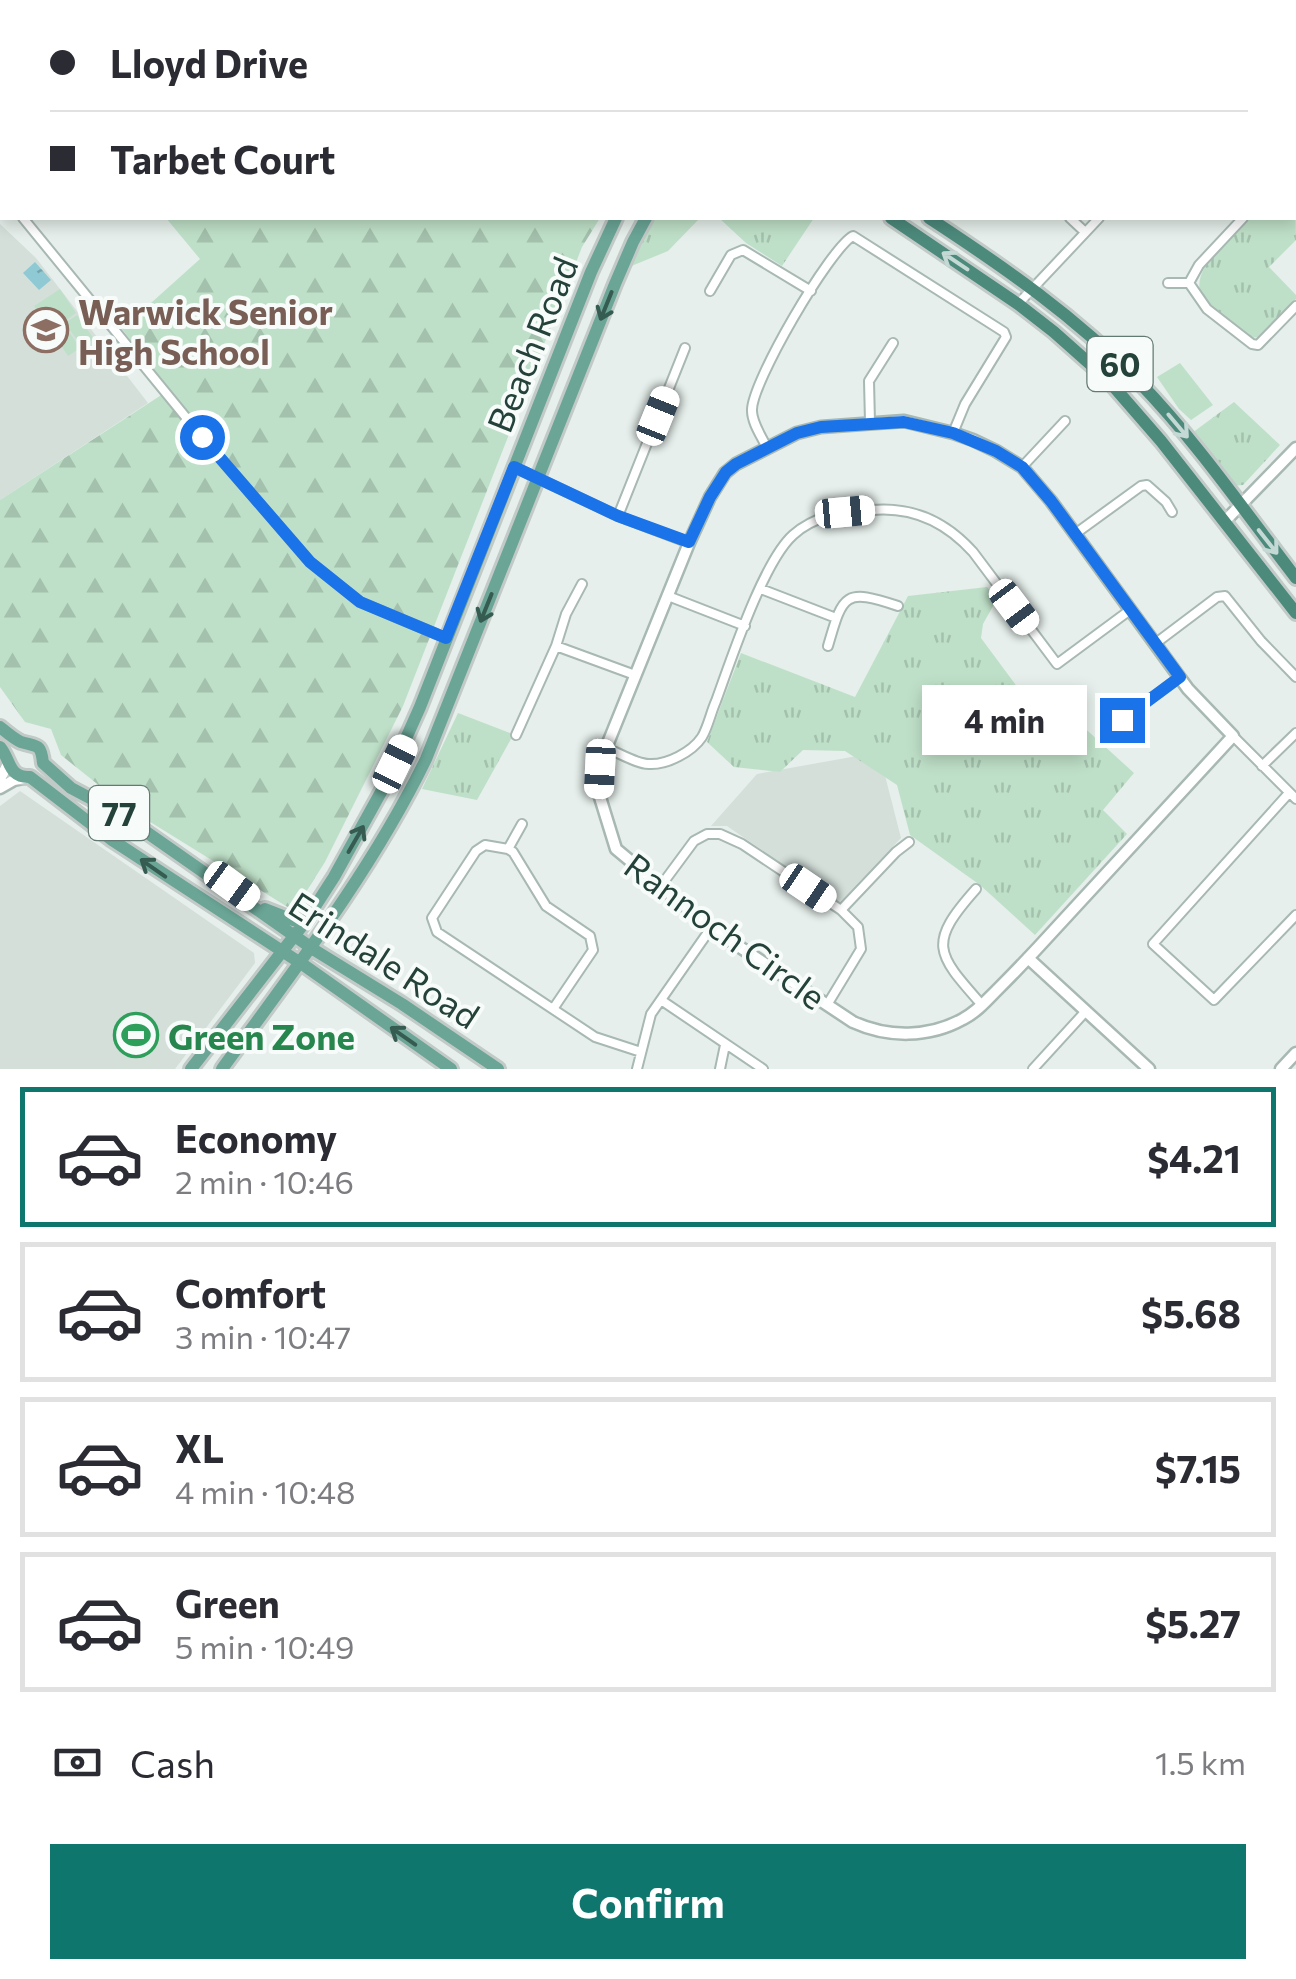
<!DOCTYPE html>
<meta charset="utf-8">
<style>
:root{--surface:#fff;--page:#f7f7f7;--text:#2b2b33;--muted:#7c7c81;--line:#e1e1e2;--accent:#0f766e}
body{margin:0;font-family:Commissioner,sans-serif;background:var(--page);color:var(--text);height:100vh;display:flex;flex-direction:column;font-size:38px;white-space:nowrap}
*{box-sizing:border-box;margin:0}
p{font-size:32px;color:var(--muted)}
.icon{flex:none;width:55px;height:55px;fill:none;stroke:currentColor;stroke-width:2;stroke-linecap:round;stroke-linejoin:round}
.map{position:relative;height:1069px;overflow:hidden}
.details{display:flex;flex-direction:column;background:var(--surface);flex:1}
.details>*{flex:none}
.banner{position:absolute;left:0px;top:0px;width:1298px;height:220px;box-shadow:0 5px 15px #0003;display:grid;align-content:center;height:220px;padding:0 50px;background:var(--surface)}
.end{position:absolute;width:45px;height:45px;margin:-22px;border:12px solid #1a73e8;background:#fff;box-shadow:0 0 0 5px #fff}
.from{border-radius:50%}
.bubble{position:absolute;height:70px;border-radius:0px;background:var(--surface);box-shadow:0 5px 15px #0003;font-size:32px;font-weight:700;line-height:70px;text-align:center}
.car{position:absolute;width:30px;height:60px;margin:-30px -15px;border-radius:12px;box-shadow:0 0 8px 2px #0007;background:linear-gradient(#fff 24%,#345 0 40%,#fff 0 76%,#345 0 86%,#fff 0)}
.banner b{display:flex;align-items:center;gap:35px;height:95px;font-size:38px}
.banner b+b{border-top:2px solid var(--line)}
.banner i{width:25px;height:25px;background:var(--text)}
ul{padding:18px 0 0;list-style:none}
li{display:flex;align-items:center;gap:30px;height:140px;margin:0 20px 15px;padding:0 30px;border:5px solid var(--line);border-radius:0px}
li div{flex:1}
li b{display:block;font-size:38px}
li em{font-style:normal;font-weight:700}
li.selected{border-color:var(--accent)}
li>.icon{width:90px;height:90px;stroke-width:1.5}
.pay{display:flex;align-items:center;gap:25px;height:110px;padding:0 50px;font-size:38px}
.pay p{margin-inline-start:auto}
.button{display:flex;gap:20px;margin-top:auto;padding:20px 50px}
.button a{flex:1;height:115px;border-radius:0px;background:var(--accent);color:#fff;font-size:40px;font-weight:700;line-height:115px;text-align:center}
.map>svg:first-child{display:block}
.built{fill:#d4dfda}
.forest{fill:url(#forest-firs)}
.park{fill:url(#park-tufts)}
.pitch{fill:#bfe0c8}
.water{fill:url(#water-ripples)}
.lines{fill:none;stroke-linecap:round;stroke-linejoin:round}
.minor-casing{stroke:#a8b8b2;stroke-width:12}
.tertiary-casing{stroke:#a8b8b2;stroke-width:15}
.primary-casing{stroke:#c2cac8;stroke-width:18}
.trunk-casing{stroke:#c2cac8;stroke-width:18}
.minor{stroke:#fff;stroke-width:8}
.tertiary{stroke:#fff;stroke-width:10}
.primary{stroke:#6aa596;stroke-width:12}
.trunk{stroke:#4c8a7c;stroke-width:12}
.oneway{stroke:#c4d9d4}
.oneway2{stroke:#365b51}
.route{stroke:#1a73e8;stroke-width:12}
.labels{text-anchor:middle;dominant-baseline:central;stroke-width:8;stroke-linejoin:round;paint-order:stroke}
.shield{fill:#f7fbf9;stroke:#637a73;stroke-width:2.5}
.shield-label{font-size:32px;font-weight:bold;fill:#24423a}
.education-label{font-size:35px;font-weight:bold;fill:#785e54;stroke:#f7fbf9;text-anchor:start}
.street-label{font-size:35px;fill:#24423a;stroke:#f7fbf9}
.leisure-label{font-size:35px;font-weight:bold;fill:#27864d;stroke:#f7fbf9;text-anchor:start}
</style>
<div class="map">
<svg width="1296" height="1069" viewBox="0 0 1296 1069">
<defs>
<pattern id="forest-firs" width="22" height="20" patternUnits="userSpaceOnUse" patternTransform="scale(2.5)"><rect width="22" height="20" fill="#bfe0c8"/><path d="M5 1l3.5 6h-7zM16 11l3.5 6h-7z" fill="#a4c1ad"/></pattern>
<pattern id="park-tufts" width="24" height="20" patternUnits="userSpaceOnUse" patternTransform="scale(2.5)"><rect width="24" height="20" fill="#bfe0c8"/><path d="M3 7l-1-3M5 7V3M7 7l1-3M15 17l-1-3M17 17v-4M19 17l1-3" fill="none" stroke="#a4c1ad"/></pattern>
<pattern id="water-ripples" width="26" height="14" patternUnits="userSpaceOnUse" patternTransform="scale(2.5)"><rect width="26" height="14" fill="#8ec9d4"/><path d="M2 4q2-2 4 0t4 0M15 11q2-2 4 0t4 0" fill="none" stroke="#74a5ad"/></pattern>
</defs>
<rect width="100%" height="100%" fill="#e6efeb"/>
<path class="built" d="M 0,224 L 36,258 L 148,403 L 0,500 Z
M 879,752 L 901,838 L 839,903 L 727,826 L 711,826 L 757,774 Z
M 20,791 L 254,953 L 255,963 L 175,1069 L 0,1069 L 0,806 Z"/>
<path class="forest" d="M 142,0 L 527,0 L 530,2 L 139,2 Z
M 166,218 L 600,218 L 582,247 L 403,706 L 325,862 L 294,911 L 126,807 L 61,755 L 51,729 L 25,722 L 0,687 L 0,500 L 169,390 L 122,329 L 200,259 Z"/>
<path class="park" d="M 1295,182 L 1296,240 L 1269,267 L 1296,295 L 1296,299 L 1260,337 L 1250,338 C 1237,327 1209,310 1202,296 C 1188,271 1232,235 1248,218 L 1295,218 Z
M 655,218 L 700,218 L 668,251 L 629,267 L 638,244 Z
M 719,218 L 814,218 L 782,266 L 746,243 Z
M 1234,402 L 1280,445 L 1243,485 L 1232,486 L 1192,433 Z
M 987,587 L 997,599 L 983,624 L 981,638 L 1032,707 L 1063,720 L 1078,722 L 1134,773 L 1103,810 L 1127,834 L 1035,935 L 980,885 L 910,835 L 897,785 L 845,751 L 803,750 L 780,772 L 734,767 L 707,742 L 741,653 L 855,697 L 908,596 Z
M 458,713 L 510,733 L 511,739 L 477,800 L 422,789 Z"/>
<path class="pitch" d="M 60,289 L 76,313 L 51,331 L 34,306 Z
M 77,315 L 94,339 L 82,347 L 65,323 Z
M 64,324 L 80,348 L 68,356 L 52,332 Z
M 1180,363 L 1213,405 L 1191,420 L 1179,409 L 1157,377 Z"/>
<path class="water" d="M 35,262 L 51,280 L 39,290 L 23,273 Z"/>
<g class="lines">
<defs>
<path id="minor" d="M 1224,0 L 1226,2
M 857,2 L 858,0
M 948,2 L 950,0
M 1295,11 L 1296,10
M 1295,162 L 1296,161
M 0,189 L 2,192
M 23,218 L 202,437 L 310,562 L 360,602 L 446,638
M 1070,218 L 1085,232
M 1168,283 L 1189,283
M 1189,283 L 1207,309 L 1252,344 L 1258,345 L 1296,306
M 1189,283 L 1199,265 L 1243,218
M 710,291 L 731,255 L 743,250 L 811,291
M 1018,304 L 1099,218
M 870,422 L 869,381 L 893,343
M 767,448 C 762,437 752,423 752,411 C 750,385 830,248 853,236 L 1004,332 L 1006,337 L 965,404 L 953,433
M 514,467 L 618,516 L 689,543
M 1022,467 L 1065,421
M 618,516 L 685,348
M 1075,534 L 1141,486 L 1147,485 L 1166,502 L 1172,512
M 761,589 L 836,618
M 668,596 L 745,626
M 1156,643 L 1217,597 L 1225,596 L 1261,641 L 1296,677
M 556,646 L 635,675
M 828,646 C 843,594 844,588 898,606
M 1122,720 L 1180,677
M 516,735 L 556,646 L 566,614 L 582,584
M 1233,736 L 1296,799
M 606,748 C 618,752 636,764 649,764 C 667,765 692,752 702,737 C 708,727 711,712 716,701 C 731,660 763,562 793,535 C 815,515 843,512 871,510 C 912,506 946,522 973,552 L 1057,664 L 1130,610
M 1262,766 L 1296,733
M 1289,793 L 1153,944 L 1214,1000 L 1296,915
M 508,849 L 522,824
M 660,887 L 694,841 L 707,834 L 720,834 L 742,844 L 841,910 L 858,927 L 861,949 L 827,1005
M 976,889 C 927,944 936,953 982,1005
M 841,910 L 896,852 L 909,842
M 661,1000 L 763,1069
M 553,1009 L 593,950 L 590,936 L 546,906 L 513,852 L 508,849 L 485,845 L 476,851 L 432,918 L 437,932 L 595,1037 L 641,1052
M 637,1069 L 651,1014 L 711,928
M 720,1069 L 725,1045
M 1033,1069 L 1086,1011"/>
<path id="tertiary" d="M 904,421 L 953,433 L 973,440 L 996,451 L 1022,467 L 1051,501 L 1188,689 L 1233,736 C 1174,800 1115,864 1056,928 C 1037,949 1018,969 998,989 C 987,1000 977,1012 963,1019 C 929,1038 888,1038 853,1022 L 711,928 L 616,849 L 599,794 L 600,769 L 606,748 L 689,543 L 710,497 L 725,473 L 736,464 L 797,433 L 821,427 Z
M 1225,521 L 1296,448
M 0,779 L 8,764
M 0,788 L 14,780 L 24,778
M 1028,958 L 1149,1069
M 1281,1069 L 1296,1053"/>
<path id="primary" d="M 752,2 L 754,0
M 783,2 L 785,0
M 0,727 C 6,732 14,739 21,742 C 37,747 41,743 43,763 L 71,788 L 122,815 L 316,951 L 402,1004 L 498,1069
M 0,747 C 11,760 8,778 30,777 L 112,840 L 305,966 L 451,1069
M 265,909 L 293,920 L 305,922
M 191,1069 L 305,922 L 334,877 L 386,783 L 420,707 L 591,272 L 616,218
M 222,1069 C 295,969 372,870 426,759 L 615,284 L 633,242 L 646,218"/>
<path id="trunk" d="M 554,0 L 558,2
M 596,0 L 600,2
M 891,218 L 1018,304 L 1054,332 L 1108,380 L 1161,441 L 1296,613
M 929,218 C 1004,267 1076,317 1139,382 C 1197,442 1245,512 1296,578"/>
</defs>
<use href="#minor" class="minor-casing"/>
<use href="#tertiary" class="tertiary-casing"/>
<use href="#primary" class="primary-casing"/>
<use href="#trunk" class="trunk-casing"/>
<use href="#minor" class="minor"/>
<use href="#tertiary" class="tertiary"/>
<use href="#primary" class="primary"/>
<use href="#trunk" class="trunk"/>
</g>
<defs><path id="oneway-shaft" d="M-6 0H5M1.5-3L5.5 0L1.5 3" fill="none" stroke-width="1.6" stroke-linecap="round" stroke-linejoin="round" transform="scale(2.5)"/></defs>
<g class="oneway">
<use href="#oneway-shaft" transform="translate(955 261) rotate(-146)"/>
<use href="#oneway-shaft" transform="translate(1178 426) rotate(50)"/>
<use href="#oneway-shaft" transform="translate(1268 542) rotate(52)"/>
</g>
<g class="oneway2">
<use href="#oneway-shaft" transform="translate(606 306) rotate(112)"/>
<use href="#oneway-shaft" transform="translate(486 608) rotate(112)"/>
<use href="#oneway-shaft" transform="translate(356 839) rotate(-60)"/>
<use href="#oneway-shaft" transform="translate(153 868) rotate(-145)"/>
<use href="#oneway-shaft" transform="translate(403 1036) rotate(-145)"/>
</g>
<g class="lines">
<path class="route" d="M 202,437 L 310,562 L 360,602 L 446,638 L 514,467 L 618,516 L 689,542 L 710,497 L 726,472 L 736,464 L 797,433 L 821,427 L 904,422 L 953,433 L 996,451 L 1022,467 L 1051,501 L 1180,677 L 1122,720"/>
</g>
<defs>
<symbol id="school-ring" viewBox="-11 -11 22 22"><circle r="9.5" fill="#f7fbf9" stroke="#8d6e63" stroke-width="1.5"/><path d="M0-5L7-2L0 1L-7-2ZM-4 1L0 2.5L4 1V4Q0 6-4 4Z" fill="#8d6e63"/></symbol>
<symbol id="stadium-ring" viewBox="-11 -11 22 22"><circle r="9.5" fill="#f7fbf9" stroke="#2e9e5b" stroke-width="1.5"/><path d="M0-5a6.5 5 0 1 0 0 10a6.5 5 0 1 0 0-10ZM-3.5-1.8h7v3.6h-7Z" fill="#2e9e5b"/></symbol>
</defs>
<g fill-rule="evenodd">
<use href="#school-ring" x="21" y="305" width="50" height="50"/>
<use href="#stadium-ring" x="111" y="1010" width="50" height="50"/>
</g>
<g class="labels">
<g class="shield">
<rect x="1087.5" y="337" width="65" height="54" rx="8"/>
<rect x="89" y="786" width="60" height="54" rx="8"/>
</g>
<g class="shield-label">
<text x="1120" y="364">60</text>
<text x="119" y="813">77</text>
</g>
<g class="education-label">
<text x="78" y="310">Warwick Senior<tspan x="78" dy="40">High School</tspan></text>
</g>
<g class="street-label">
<text transform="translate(531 344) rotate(-68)">Beach Road</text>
<text transform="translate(726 930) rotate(36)">Rannoch Circle</text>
<text transform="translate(385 959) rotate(33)">Erindale Road</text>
</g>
<g class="leisure-label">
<text x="168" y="1035">Green Zone</text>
</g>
</g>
</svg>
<i class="end from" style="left:202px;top:437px"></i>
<i class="end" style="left:1122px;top:720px"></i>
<div class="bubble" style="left:922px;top:685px;width:165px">4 min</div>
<i class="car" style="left:658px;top:416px;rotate:22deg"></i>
<i class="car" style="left:845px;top:512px;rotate:85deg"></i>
<i class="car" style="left:1014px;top:607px;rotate:143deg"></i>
<i class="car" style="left:395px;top:764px;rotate:26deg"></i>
<i class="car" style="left:600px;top:769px;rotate:183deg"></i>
<i class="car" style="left:232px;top:886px;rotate:126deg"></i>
<i class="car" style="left:808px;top:888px;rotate:124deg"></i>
<div class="banner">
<b><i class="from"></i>Lloyd Drive</b>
<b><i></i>Tarbet Court</b>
</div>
</div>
<section class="details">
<ul>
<li class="selected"><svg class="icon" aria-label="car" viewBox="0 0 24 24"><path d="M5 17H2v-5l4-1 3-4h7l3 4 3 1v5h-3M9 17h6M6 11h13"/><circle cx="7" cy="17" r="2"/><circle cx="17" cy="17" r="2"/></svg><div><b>Economy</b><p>2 min · 10:46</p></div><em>$4.21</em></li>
<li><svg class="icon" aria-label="car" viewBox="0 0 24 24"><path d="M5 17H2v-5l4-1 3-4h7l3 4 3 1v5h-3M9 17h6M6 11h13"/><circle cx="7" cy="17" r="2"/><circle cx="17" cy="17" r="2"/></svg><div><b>Comfort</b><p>3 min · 10:47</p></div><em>$5.68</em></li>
<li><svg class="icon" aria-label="car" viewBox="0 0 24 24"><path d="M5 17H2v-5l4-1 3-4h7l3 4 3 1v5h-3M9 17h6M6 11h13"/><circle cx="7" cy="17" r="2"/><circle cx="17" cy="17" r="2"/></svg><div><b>XL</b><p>4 min · 10:48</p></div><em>$7.15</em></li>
<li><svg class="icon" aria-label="car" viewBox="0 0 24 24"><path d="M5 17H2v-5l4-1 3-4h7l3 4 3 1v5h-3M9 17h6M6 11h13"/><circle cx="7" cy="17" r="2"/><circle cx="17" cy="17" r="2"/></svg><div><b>Green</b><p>5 min · 10:49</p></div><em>$5.27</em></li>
</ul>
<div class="pay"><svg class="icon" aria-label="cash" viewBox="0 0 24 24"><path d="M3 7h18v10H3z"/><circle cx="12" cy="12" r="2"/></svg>Cash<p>1.5 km</p></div>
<div class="button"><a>Confirm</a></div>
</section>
